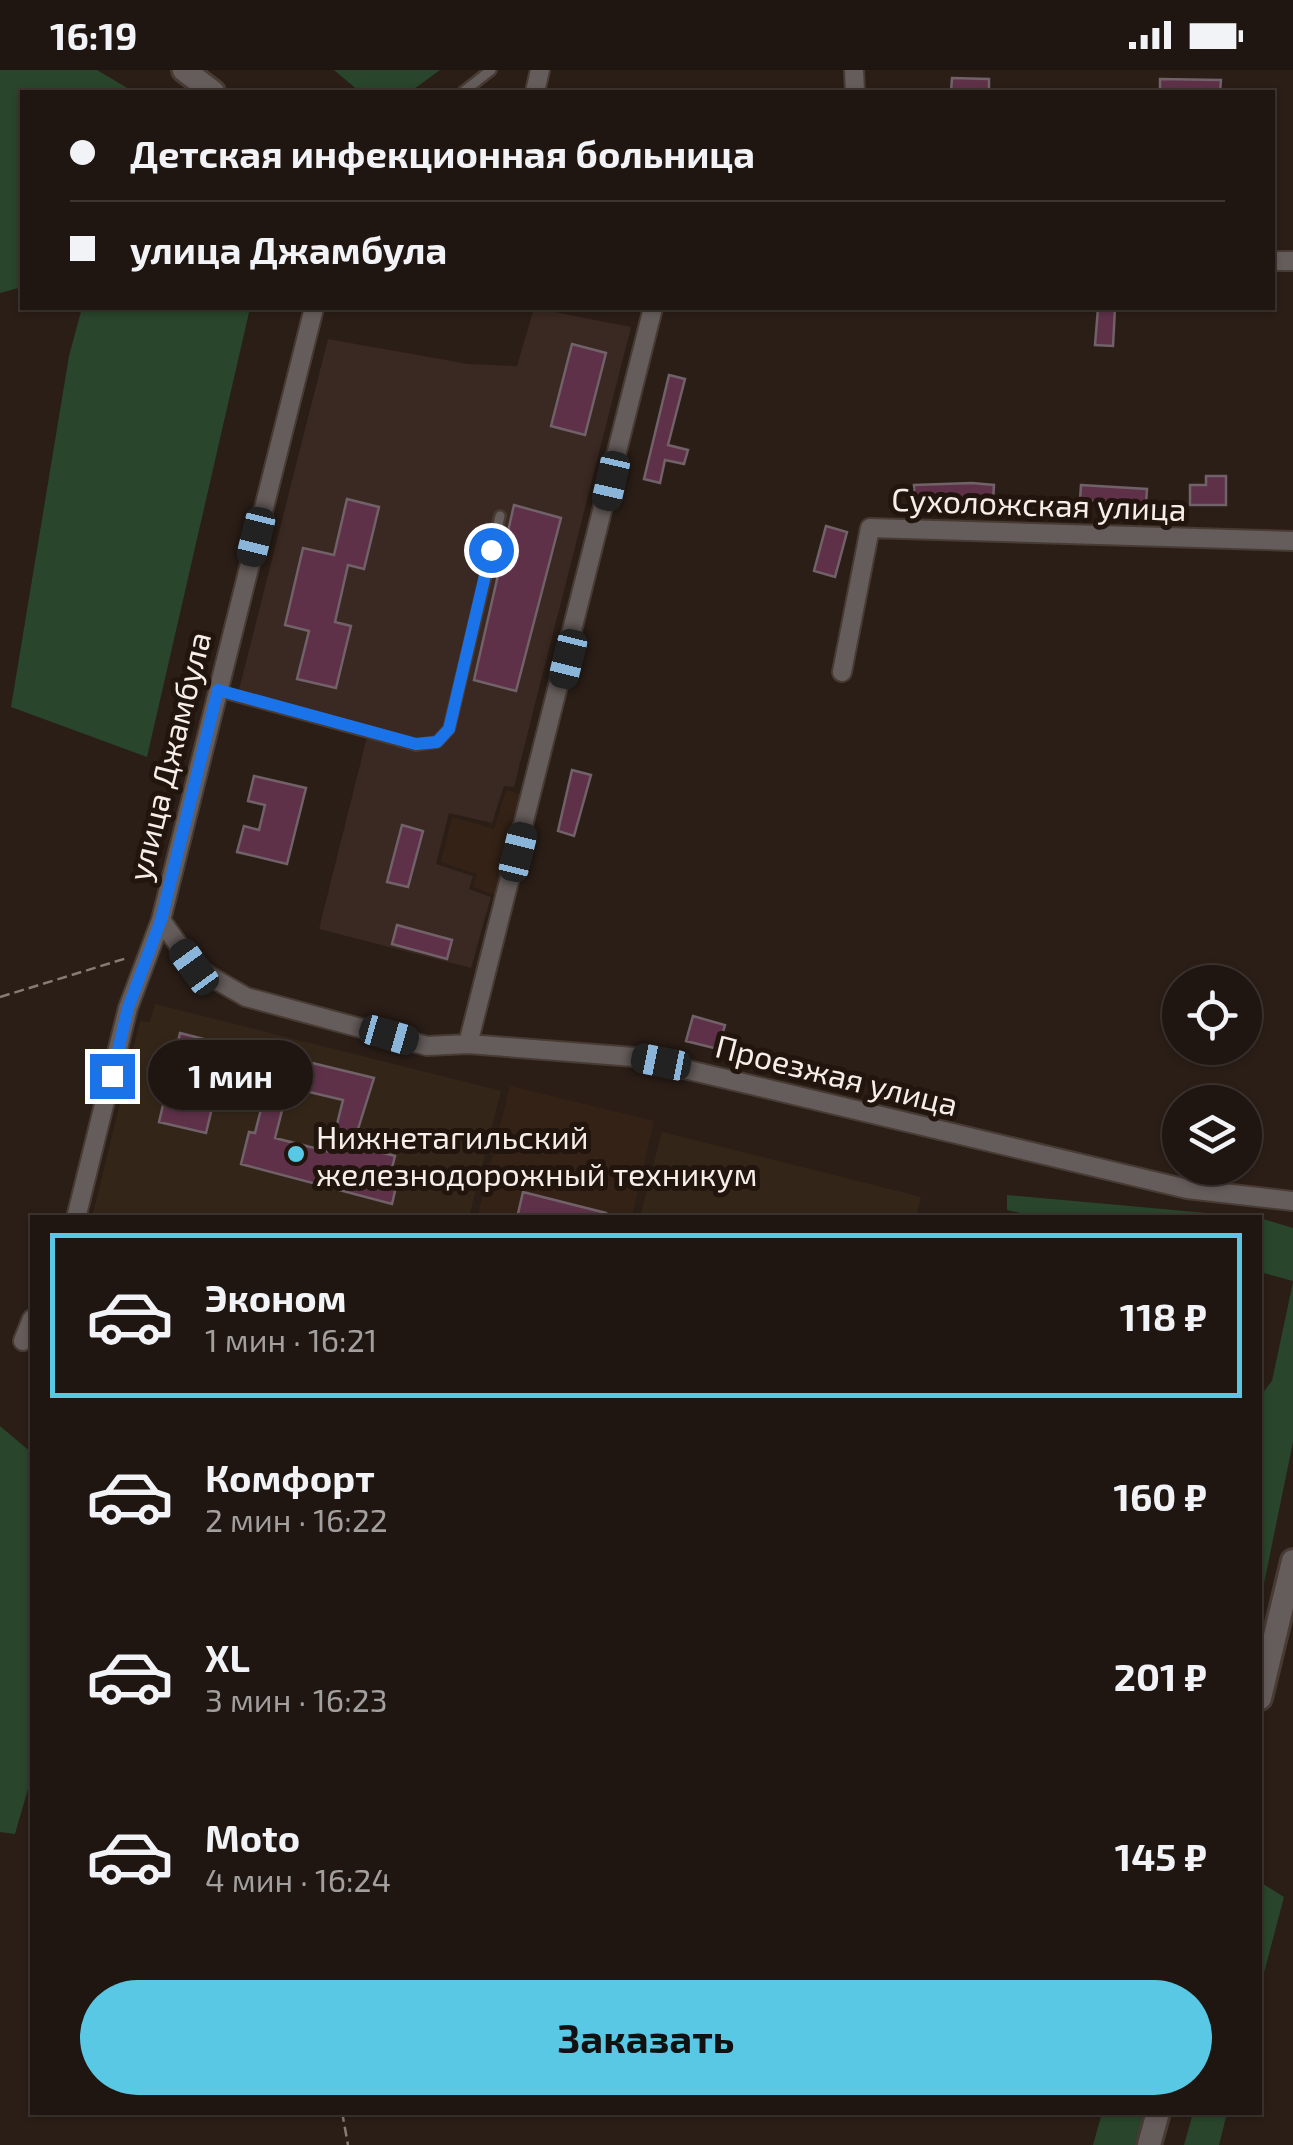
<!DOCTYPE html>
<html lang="ru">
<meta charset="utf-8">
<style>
:root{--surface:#201611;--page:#2d231f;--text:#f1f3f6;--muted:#a29f9f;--line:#3d3531;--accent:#58c8e4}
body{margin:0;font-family:"Exo 2",sans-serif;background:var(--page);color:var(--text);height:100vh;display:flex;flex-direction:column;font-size:38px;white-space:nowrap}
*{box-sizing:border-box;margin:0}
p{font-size:32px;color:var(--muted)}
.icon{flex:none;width:55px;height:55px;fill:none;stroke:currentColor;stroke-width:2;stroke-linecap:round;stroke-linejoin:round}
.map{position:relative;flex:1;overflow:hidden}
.side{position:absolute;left:30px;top:1145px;width:1232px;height:900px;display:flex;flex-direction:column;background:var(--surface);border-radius:0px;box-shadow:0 2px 8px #0004,0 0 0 2px var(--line)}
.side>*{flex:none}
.guide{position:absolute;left:20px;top:20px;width:1255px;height:220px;border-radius:0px;box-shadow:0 2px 8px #0004,0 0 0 2px var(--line);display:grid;align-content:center;height:220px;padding:0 50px;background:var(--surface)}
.fabs{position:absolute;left:1162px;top:895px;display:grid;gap:20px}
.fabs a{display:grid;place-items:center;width:100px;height:100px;border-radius:50%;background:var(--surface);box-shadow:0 2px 8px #0004,0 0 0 2px var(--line);font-size:50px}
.end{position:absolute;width:45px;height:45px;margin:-22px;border:12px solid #1a73e8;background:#fff;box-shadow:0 0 0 5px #fff}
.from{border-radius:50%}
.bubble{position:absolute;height:70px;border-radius:35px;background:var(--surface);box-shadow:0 2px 8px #0004,0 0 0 2px var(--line);font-size:32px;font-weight:700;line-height:70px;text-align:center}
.car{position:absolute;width:30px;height:60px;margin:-30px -15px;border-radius:12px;box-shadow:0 0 8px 2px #0007;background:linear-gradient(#222 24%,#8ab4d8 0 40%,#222 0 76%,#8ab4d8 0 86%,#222 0)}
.guide b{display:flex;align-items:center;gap:35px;height:95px;font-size:38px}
.guide b+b{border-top:2px solid var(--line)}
.guide i{width:25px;height:25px;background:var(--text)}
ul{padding:18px 0 0;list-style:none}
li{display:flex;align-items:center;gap:30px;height:165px;margin:0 20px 15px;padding:0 30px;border:5px solid transparent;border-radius:0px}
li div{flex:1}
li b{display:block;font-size:38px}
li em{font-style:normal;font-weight:700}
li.on{border-color:var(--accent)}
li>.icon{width:90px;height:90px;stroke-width:1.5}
.cta{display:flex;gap:20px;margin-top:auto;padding:20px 50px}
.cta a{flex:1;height:115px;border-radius:60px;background:var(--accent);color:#111;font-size:40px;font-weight:700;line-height:115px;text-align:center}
.status{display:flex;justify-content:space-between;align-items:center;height:70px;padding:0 50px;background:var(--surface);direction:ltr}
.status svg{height:28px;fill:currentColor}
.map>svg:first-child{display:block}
.built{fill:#342216}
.education{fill:#332619}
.medical{fill:#3a2822}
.green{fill:#29452b}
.building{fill:#5e3148;stroke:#716168;stroke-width:2.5;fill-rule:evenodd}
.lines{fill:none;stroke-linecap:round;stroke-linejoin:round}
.service-casing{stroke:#483b34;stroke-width:14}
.minor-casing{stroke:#483b34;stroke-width:22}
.tertiary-casing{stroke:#483b34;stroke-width:28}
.path{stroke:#877b75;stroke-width:2.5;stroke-dasharray:10 5;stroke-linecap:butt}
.service{stroke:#655d5b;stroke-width:9}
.minor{stroke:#655d5b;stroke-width:18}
.tertiary{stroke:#655d5b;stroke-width:22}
.route{stroke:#1a73e8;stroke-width:12}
.poi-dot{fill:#58c8e4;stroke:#21150e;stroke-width:4}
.labels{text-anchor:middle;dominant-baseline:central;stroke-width:10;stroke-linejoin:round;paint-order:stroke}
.street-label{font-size:32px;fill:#f7eee9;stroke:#21150e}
.poi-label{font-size:32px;fill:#f7eee9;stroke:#21150e;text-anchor:start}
</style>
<div class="status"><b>16:19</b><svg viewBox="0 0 49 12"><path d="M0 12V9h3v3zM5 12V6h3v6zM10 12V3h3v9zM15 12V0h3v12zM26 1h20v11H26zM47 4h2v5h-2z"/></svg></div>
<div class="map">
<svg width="1293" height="2075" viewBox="0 0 1293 2075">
<rect width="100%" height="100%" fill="#2b1e17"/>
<path class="built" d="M 506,720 L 524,725 L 498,826 L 473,817 L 477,804 L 441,792 L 452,747 L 494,759 Z
M 510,1016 L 654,1051 L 632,1147 L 477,1148 Z"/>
<path class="education" d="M 155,934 L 501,1021 L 469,1147 L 92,1148 L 140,951 L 150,952 Z
M 662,1062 L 921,1127 L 916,1147 L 640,1147 Z"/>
<path class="medical" d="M 534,238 L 631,257 L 514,717 L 504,716 L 492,753 L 449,743 L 436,794 L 473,806 L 469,819 L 491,827 L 471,898 L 319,859 L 367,667 L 236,631 L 328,269 L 468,294 L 517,296 Z"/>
<path class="green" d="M 0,0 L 97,0 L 134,22 L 22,22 L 22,217 L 0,223 Z
M 334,0 L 440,0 L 410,22 L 360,22 Z
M 82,238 L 250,238 L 147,687 L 11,637 L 69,286 Z
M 1007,1125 L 1251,1147 L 1037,1147 L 1007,1140 Z
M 1260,1148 L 1293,1158 L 1293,1211 L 1260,1202 Z
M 1293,1212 L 1293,1372 L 1260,1533 L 1260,1326 L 1272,1311 Z
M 0,1356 L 32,1383 L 32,1705 L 15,1764 L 0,1762 Z
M 1260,1812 L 1284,1827 L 1260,1918 Z
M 1102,2043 L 1147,2043 L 1139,2075 L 1093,2075 Z
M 1193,2043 L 1227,2043 L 1219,2075 L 1184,2075 Z"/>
<path class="building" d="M 952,8 L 989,9 L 989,22 L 951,22 Z
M 1160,9 L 1221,10 L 1220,22 L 1160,22 Z
M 1098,238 L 1115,238 L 1113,276 L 1095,275 Z
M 572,274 L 606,283 L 585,365 L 551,356 Z
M 669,305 L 685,309 L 668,375 L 688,380 L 684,394 L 665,390 L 660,413 L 644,409 Z
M 1206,406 L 1226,406 L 1226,435 L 1190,435 L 1190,415 L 1206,415 Z
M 972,413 L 994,415 L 993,431 L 952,427 L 952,431 L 914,431 L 914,415 Z
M 1081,415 L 1147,419 L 1146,434 L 1080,430 Z
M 347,429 L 379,437 L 364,499 L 348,495 L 335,552 L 351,556 L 336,618 L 297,609 L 309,561 L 285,555 L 303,478 L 334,485 Z
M 514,435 L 561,448 L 516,621 L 474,610 Z
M 826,456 L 847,462 L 835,507 L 814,501 Z
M 572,700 L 591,705 L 574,766 L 558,761 Z
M 254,706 L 306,718 L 287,794 L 237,782 L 244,756 L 259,760 L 265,735 L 248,731 Z
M 402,755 L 423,761 L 408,817 L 387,812 Z
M 397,855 L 452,870 L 447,889 L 392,874 Z
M 693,946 L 725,955 L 718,979 L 686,971 Z
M 180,963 L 227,975 L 206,1063 L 159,1052 Z
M 275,984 L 374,1008 L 353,1075 L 395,1086 L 391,1102 L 399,1104 L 392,1134 L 241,1094 L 249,1062 L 255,1063 ZM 288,1017 L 343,1030 L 330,1082 L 275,1068 Z
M 523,1122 L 606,1143 L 605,1148 L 517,1148 Z"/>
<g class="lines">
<defs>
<path id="service" d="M 463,22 L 491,0
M 218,621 L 416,675 L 437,672 L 449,659 L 500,446"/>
<path id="minor" d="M 854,0 L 855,22
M 535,22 L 540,0
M 1272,191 L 1293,191
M 842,602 L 870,458 L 1293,471
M 161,850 L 194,897 L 246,927 L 427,976 L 468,974 L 634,987 L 1187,1119 L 1293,1131
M 468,974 L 653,238
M 76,1148 L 128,938 L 161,850 L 314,238
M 23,1271 L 32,1249"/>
<path id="tertiary" d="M 184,0 L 213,22
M 1260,1628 L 1293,1491
M 1149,2075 L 1158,2042"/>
</defs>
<use href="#service" class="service-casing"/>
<use href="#minor" class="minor-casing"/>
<use href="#tertiary" class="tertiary-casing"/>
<path class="path" d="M 0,927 L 127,888
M 342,2042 L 348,2075"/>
<use href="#service" class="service"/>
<use href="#minor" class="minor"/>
<use href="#tertiary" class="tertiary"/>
</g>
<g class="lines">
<path class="route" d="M 112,1006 L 128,938 L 161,850 L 218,620 L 416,674 L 437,672 L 449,659 L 491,480"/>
</g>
<circle class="poi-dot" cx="296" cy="1084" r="10"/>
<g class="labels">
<g class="street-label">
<text transform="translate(1039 433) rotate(2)">Сухоложская улица</text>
<text transform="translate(168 686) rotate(-76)">улица Джамбула</text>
<text transform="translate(837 1004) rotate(14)">Проезжая улица</text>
</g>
<g class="poi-label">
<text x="316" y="1066">Нижнетагильский<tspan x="316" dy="37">железнодорожный техникум</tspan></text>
</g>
</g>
</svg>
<div class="fabs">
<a><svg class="icon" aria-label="locate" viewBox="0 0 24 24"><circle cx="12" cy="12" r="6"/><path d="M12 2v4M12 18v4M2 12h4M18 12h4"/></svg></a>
<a><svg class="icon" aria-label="layers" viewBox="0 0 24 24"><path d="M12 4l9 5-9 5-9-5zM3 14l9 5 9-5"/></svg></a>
</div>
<i class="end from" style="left:491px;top:480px"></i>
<i class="end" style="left:112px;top:1006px"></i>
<div class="bubble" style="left:148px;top:970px;width:165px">1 мин</div>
<i class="car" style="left:611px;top:411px;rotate:193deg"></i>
<i class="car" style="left:256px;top:467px;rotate:194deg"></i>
<i class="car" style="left:568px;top:589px;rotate:194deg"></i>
<i class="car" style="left:518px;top:782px;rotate:14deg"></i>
<i class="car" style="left:194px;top:897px;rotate:324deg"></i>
<i class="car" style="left:389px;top:965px;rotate:106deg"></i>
<i class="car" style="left:661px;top:992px;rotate:281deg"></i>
<div class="guide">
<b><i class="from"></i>Детская инфекционная больница</b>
<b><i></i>улица Джамбула</b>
</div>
<section class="side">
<ul>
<li class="on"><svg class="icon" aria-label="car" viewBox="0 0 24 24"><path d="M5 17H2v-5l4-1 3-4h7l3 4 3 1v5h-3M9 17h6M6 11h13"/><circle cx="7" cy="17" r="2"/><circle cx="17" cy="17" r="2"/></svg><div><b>Эконом</b><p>1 мин · 16:21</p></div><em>118 ₽</em></li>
<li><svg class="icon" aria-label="car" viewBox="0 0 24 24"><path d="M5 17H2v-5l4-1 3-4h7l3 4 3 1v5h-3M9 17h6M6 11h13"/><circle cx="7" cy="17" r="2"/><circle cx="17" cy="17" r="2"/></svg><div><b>Комфорт</b><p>2 мин · 16:22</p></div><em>160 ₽</em></li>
<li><svg class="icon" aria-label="car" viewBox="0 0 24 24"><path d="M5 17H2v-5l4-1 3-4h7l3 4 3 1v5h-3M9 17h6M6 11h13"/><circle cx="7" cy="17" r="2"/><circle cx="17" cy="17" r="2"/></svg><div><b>XL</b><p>3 мин · 16:23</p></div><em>201 ₽</em></li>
<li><svg class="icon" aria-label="car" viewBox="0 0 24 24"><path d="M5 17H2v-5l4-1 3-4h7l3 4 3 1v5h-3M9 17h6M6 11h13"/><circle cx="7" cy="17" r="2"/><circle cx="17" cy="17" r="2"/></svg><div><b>Moto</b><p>4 мин · 16:24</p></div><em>145 ₽</em></li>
</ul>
<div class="cta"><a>Заказать</a></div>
</section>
</div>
